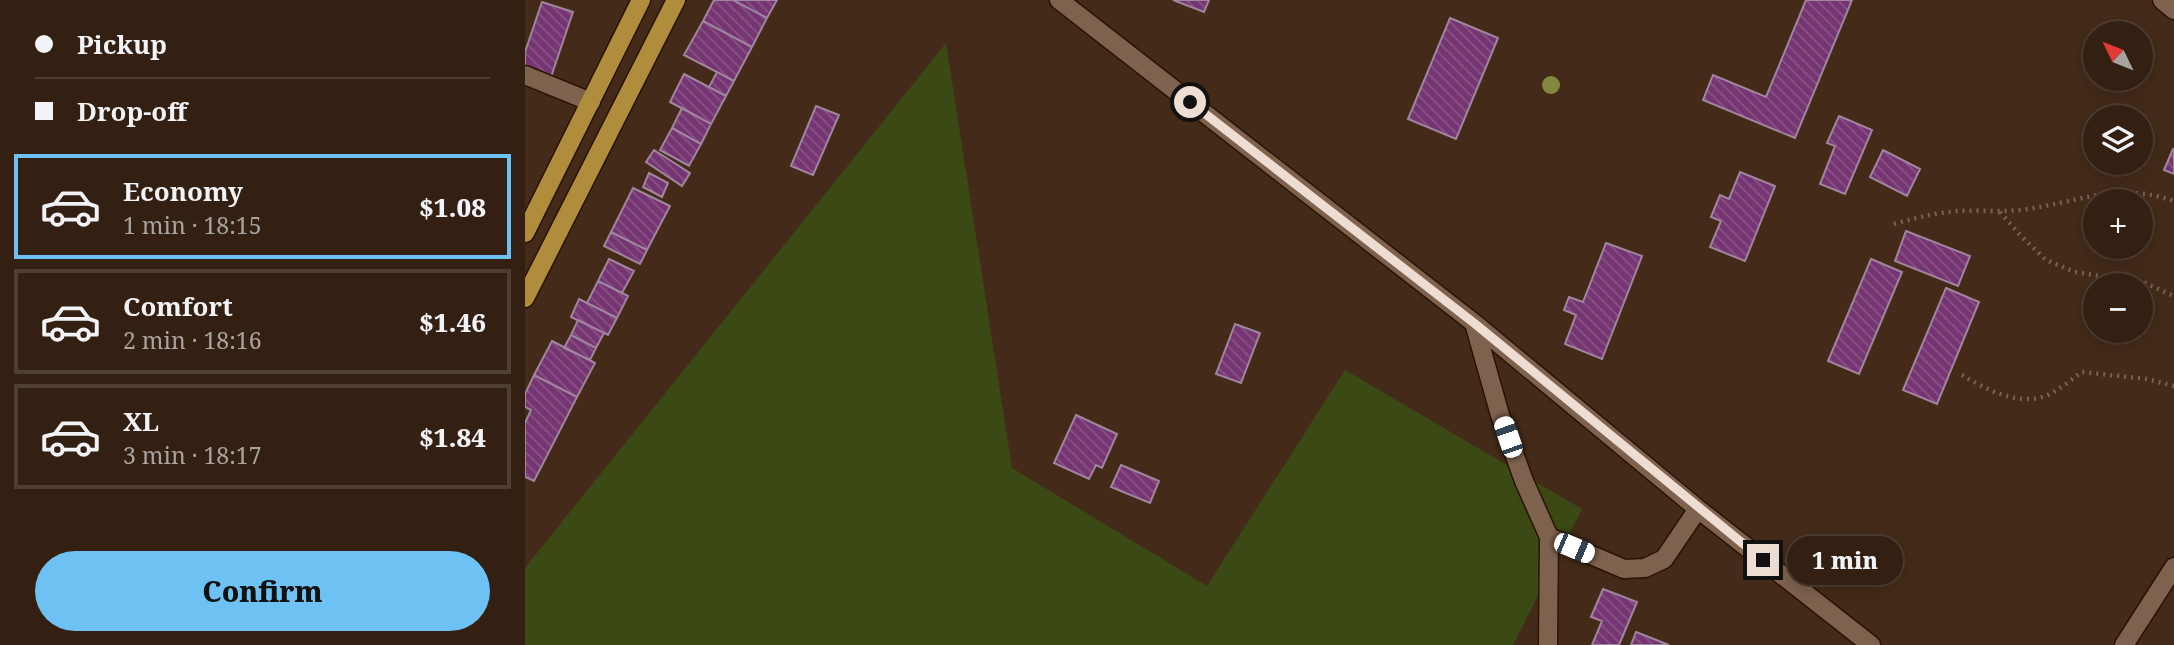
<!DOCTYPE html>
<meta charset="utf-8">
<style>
:root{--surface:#332013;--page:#3b281c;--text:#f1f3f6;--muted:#a9a3a0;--line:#4e3e33;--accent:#6ec2f3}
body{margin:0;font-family:"Noto Serif",serif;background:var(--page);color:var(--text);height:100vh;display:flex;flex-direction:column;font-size:26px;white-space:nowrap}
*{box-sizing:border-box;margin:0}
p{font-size:23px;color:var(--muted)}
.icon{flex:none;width:38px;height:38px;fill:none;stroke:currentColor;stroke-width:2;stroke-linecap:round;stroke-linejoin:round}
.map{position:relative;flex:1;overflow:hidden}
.details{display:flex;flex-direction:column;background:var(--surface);width:525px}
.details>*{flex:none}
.banner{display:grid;align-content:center;height:154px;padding:0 35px;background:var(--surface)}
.needle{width:46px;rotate:313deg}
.fabs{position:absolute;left:1558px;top:21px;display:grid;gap:14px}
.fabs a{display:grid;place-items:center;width:70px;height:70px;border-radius:50%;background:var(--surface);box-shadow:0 4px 18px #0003,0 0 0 2px var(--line);font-size:35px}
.end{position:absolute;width:32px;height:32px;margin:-16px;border:9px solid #edddd2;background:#111;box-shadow:0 0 0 4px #111}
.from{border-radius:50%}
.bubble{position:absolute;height:49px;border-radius:24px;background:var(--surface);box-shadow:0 4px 18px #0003,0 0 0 2px var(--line);font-size:23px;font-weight:800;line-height:49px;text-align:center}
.car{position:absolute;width:21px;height:42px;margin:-21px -10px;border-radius:9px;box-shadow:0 0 5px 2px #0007;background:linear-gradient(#fff 24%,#345 0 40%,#fff 0 76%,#345 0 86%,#fff 0)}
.banner b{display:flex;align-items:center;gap:24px;height:66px;font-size:26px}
.banner b+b{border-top:2px solid var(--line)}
.banner i{width:18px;height:18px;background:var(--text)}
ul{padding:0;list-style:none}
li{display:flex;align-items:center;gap:21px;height:105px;margin:0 14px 10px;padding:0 21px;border:4px solid var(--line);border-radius:0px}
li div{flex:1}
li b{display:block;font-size:26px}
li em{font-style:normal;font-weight:800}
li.on{border-color:var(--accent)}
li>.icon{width:63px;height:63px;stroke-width:1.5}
.primary-button{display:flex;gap:14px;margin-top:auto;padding:14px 35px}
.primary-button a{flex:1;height:80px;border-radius:42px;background:var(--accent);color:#111;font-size:28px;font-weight:800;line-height:80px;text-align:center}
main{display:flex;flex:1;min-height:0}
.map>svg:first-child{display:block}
.grass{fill:#3b4915}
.building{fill:url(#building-back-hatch);stroke:#9f859d;stroke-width:2}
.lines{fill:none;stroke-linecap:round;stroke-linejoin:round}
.minor-casing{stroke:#291302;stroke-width:21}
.major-casing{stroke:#291302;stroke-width:21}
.path{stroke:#786252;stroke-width:4.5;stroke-dasharray:2 5;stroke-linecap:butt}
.minor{stroke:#7e624e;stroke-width:18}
.major{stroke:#b08d3d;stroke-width:18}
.tree{fill:#82893f}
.route{stroke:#edddd2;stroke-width:9}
</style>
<main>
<section class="details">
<div class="banner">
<b><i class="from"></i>Pickup</b>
<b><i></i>Drop-off</b>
</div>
<ul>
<li class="on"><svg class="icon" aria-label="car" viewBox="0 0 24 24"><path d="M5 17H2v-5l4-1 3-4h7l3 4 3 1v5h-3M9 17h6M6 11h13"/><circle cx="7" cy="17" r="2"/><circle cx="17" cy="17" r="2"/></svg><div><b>Economy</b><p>1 min · 18:15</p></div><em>$1.08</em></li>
<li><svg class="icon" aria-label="car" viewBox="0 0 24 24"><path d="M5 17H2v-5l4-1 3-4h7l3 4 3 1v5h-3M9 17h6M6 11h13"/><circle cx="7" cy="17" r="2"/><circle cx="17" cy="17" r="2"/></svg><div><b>Comfort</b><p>2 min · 18:16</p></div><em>$1.46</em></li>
<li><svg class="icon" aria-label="car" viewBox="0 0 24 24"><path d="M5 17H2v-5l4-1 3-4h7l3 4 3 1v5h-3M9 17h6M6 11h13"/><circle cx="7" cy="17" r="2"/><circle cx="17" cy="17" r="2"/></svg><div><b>XL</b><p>3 min · 18:17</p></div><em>$1.84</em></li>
</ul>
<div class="primary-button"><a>Confirm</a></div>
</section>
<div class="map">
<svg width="1649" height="645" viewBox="0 0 1649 645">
<defs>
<pattern id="building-back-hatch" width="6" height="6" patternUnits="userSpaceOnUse" patternTransform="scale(1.75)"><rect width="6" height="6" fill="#753572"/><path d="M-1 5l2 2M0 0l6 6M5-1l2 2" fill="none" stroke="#895285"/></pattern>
</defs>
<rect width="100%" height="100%" fill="#442b19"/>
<path class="grass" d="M 421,43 L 487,468 L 682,586 L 820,370 L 1057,509 L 988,645 L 0,645 L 0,568 Z"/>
<path class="building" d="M 189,0 L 208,0 L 242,18 L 227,47 L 178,21 Z
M 208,0 L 252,0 L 242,18 Z
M 648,0 L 684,0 L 679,12 Z
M 1281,0 L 1327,0 L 1270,138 L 1178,100 L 1188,75 L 1241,97 Z
M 17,2 L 48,12 L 26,77 L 0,68 L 0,52 Z
M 925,18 L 973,38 L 931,139 L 883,119 Z
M 178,21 L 227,47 L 209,81 L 159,55 Z
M 192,72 L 209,81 L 201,96 L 184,87 Z
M 159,74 L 201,96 L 186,124 L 145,102 Z
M 291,106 L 314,115 L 288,175 L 266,166 Z
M 157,108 L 186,124 L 176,144 L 147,128 Z
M 1314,116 L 1347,130 L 1320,194 L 1295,184 L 1310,146 L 1302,143 Z
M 147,128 L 176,144 L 164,166 L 135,150 Z
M 1648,149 L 1649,149 L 1649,174 L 1639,170 Z
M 129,150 L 165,173 L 157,186 L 121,162 Z
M 1358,150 L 1395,169 L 1382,196 L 1345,177 Z
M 1215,172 L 1250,186 L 1220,261 L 1185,247 L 1196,221 L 1186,217 L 1195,195 L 1204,199 Z
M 124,173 L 143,183 L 137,197 L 118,187 Z
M 108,188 L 145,206 L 122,250 L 86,232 Z
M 1381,231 L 1445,256 L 1433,286 L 1370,261 Z
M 86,232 L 122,250 L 115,264 L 79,246 Z
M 1081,243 L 1117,256 L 1077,359 L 1040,344 L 1051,315 L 1039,310 L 1044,297 L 1058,302 Z
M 84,259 L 109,271 L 97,293 L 73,281 Z
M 1346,259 L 1377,272 L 1334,374 L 1303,361 Z
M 73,281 L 103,296 L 92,318 L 62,303 Z
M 1421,288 L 1454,302 L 1412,404 L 1378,390 Z
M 54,299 L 92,318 L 83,335 L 46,317 Z
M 53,320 L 79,333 L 71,348 L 46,335 Z
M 710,324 L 735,333 L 716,383 L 691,374 Z
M 46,335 L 71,348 L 65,360 L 39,348 Z
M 27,341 L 70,363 L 52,397 L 9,375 Z
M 9,375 L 52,397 L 9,481 L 0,477 L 0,423 L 6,410 L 0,407 L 0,394 Z
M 551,415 L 592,434 L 577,468 L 571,465 L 564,479 L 529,463 Z
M 596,465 L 634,481 L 625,503 L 586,487 Z
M 1078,589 L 1112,602 L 1094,645 L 1067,645 L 1077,621 L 1066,617 Z
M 1111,632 L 1144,645 L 1106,645 Z"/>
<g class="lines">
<defs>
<path id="minor" d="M 534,0 L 949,323 L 1173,509 L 1346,645
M 1637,0 L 1649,10
M 0,75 L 66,102
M 949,323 L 975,415 L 999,481 L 1024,537 L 1023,645
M 1024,537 L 1099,569 L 1120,568 L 1139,559 L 1173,509
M 1599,645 L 1649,567"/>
<path id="major" d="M 0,233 L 116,0
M 0,298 L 151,0"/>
</defs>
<use href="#minor" class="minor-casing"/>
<use href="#major" class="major-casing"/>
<path class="path" d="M 1475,212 L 1496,236 L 1521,260 L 1550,272 L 1620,283 L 1649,296
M 1369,224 C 1390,218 1410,213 1432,211 C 1453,210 1475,212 1496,210 C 1552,203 1591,181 1649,201
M 1437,375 C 1462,390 1496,408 1525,394 C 1536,388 1547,379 1557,372 L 1622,379 L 1649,386"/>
<use href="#minor" class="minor"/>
<use href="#major" class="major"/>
</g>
<circle class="tree" cx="1026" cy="85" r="9"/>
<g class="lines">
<path class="route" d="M 665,102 L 949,323 L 1238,560"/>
</g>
</svg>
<div class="fabs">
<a><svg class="needle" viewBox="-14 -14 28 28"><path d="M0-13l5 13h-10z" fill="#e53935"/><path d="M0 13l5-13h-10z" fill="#a9a3a0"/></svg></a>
<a><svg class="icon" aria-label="layers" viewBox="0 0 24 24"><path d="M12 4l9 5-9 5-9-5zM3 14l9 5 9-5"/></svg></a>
<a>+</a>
<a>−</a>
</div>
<i class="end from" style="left:665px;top:102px"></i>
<i class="end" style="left:1238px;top:560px"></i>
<div class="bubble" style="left:1262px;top:536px;width:116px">1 min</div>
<i class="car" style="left:983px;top:437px;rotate:341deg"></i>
<i class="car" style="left:1049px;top:548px;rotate:113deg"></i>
</div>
</main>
